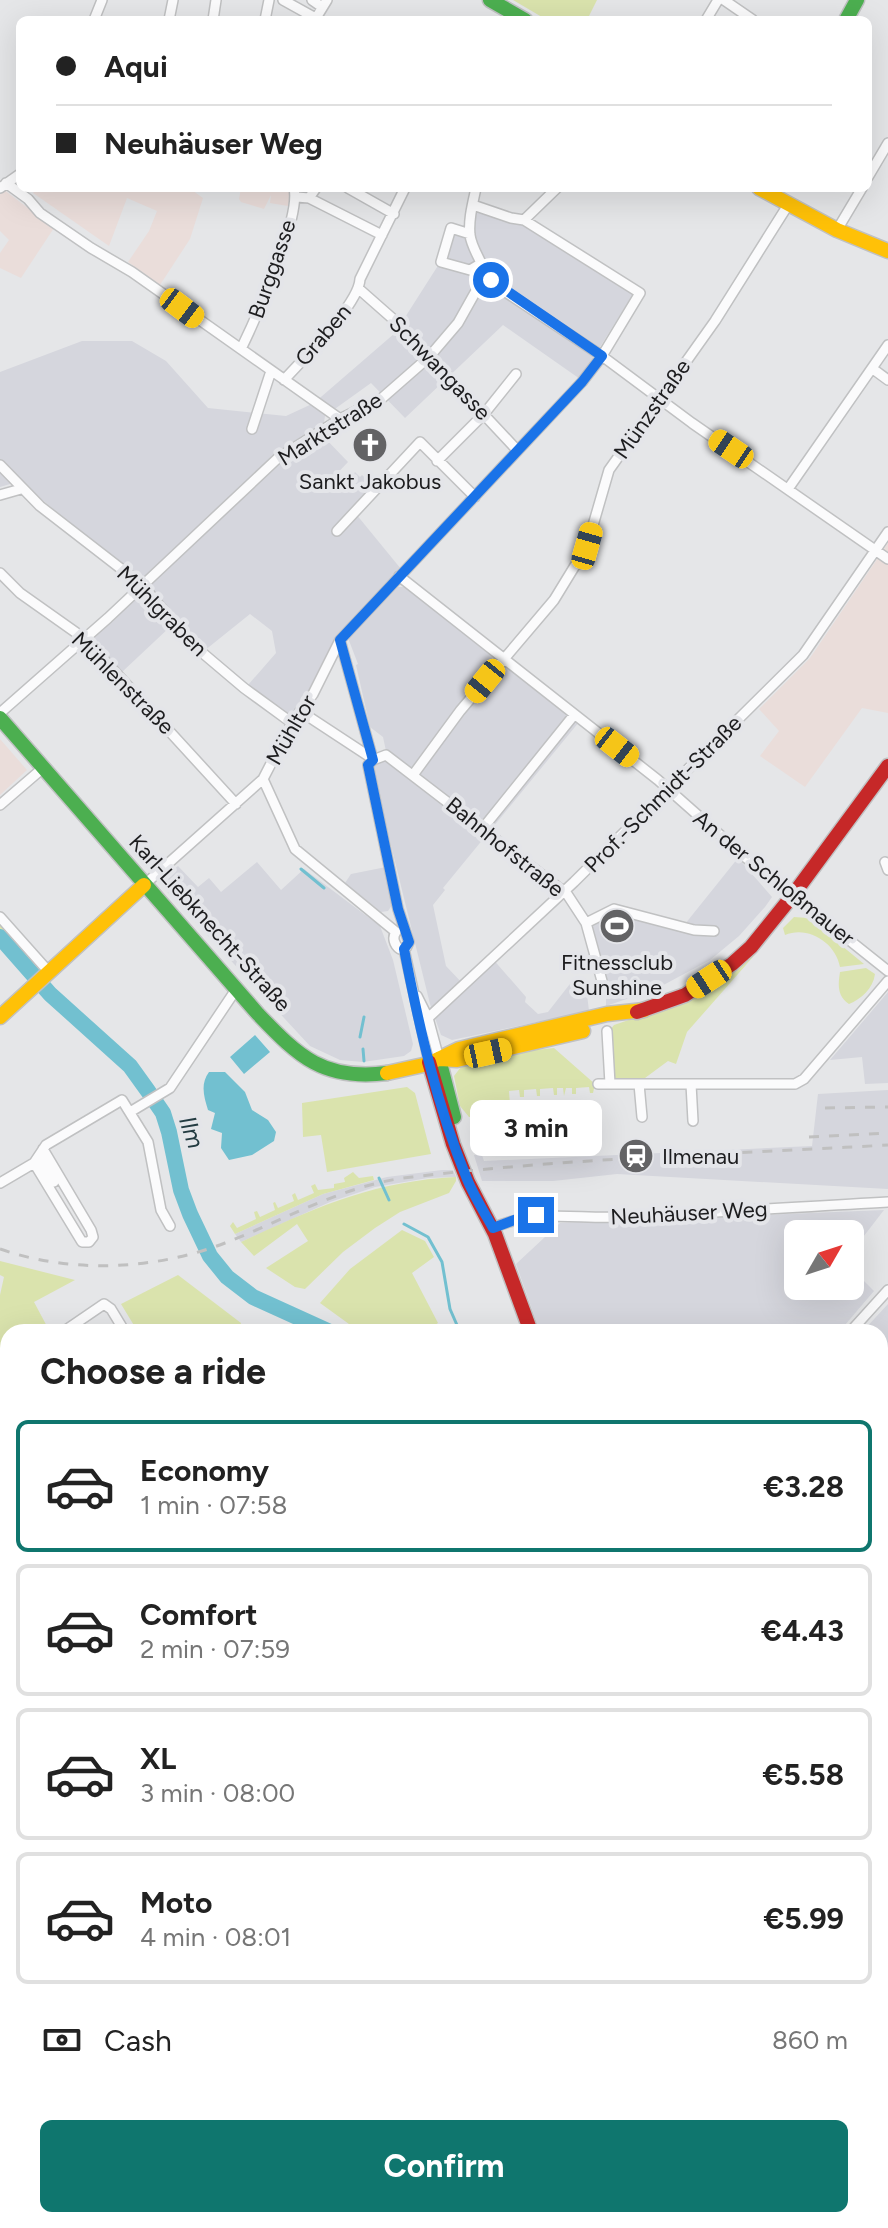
<!DOCTYPE html>
<meta charset="utf-8">
<style>
:root{--surface:#fff;--page:#f2f2f2;--text:#222;--muted:#767676;--line:#e0e0e0;--accent:#0f766e}
body{margin:0;font-family:Figtree,sans-serif;background:var(--page);color:var(--text);height:100vh;display:flex;flex-direction:column;font-size:30px;white-space:nowrap}
*{box-sizing:border-box;margin:0}
p{font-size:26px;color:var(--muted)}
.icon{flex:none;width:44px;height:44px;fill:none;stroke:currentColor;stroke-width:2;stroke-linecap:round;stroke-linejoin:round}
.map{position:relative;flex:1;overflow:hidden}
.details{position:absolute;left:0px;top:1324px;width:888px;height:904px;display:flex;flex-direction:column;background:var(--surface);border-radius:24px 24px 0 0;box-shadow:0 8px 32px #0002}
.details>*{flex:none}
.guide{position:absolute;left:16px;top:16px;width:856px;height:176px;border-radius:12px;box-shadow:0 8px 32px #0002;display:grid;align-content:center;height:176px;padding:0 40px;background:var(--surface)}
.needle{width:52px;rotate:51deg}
.fabs{position:absolute;left:784px;top:1220px;display:grid;gap:16px}
.fabs a{display:grid;place-items:center;width:80px;height:80px;border-radius:12px;background:var(--surface);box-shadow:0 8px 32px #0002;font-size:40px}
.end{position:absolute;width:36px;height:36px;margin:-18px;border:10px solid #1a73e8;background:#fff;box-shadow:0 0 0 4px #fff}
.from{border-radius:50%}
.bubble{position:absolute;height:56px;border-radius:12px;background:var(--surface);box-shadow:0 8px 32px #0002;font-size:26px;font-weight:700;line-height:56px;text-align:center}
.car{position:absolute;width:24px;height:48px;margin:-24px -12px;border-radius:10px;box-shadow:0 0 6px 2px #0007;background:linear-gradient(#f5c518 24%,#345 0 40%,#f5c518 0 76%,#345 0 86%,#f5c518 0)}
.guide b{display:flex;align-items:center;gap:28px;height:76px;font-size:30px}
.guide b+b{border-top:2px solid var(--line)}
.guide i{width:20px;height:20px;background:var(--text)}
ul{padding:0;list-style:none}
li{display:flex;align-items:center;gap:24px;height:132px;margin:0 16px 12px;padding:0 24px;border:4px solid var(--line);border-radius:12px}
li div{flex:1}
li b{display:block;font-size:30px}
li em{font-style:normal;font-weight:700}
li.selected{border-color:var(--accent)}
li>.icon{width:72px;height:72px;stroke-width:1.5}
h2{padding:0 40px;font-size:36px;line-height:96px}
.pay{display:flex;align-items:center;gap:20px;height:88px;padding:0 40px;font-size:30px}
.pay p{margin-inline-start:auto}
.cta{display:flex;gap:16px;margin-top:auto;padding:16px 40px}
.cta a{flex:1;height:92px;border-radius:12px;background:var(--accent);color:#fff;font-size:32px;font-weight:700;line-height:92px;text-align:center}
.map>svg:first-child{display:block}
.built{fill:#d5d6dd}
.education{fill:#eaddda}
.green{fill:#dae3ad}
.water{fill:#72c0d0}
.lines{fill:none;stroke-linecap:round;stroke-linejoin:round}
.stream{stroke:#72c0d0;stroke-width:3}
.river{stroke:#72c0d0;stroke-width:16}
.street-casing{stroke:#c0c1c2;stroke-width:12}
.fast-casing{stroke:#c0c1c2;stroke-width:17}
.slow-casing{stroke:#c0c1c2;stroke-width:17}
.jam-casing{stroke:#c0c1c2;stroke-width:17}
.street{stroke:#fbfbfc;stroke-width:9}
.fast{stroke:#4caf50;stroke-width:14}
.slow{stroke:#ffc107;stroke-width:14}
.jam{stroke:#c62828;stroke-width:14}
.rail{stroke:#c0c0c0;stroke-width:3;stroke-dasharray:10 10;stroke-linecap:butt}
.route{stroke:#1a73e8;stroke-width:10}
.labels{text-anchor:middle;dominant-baseline:central;stroke-width:8;stroke-linejoin:round;paint-order:stroke}
.street-label{font-size:22px;fill:#1d1d1f;stroke:#e4e5e9}
.poi-label{font-size:22px;fill:#1d1d1f;stroke:#e4e5e9}
.water-label{font-size:24px;font-style:italic;fill:#233b41;stroke:#e4e5e9}
</style>
<div class="map">
<svg width="888" height="2228" viewBox="0 0 888 2228">
<rect width="100%" height="100%" fill="#e5e6e8"/>
<path class="built" d="M 472,201 L 524,223 L 635,291 L 580,379 L 503,325 L 405,418 L 371,383 L 325,416 L 322,435 L 348,462 L 329,482 L 335,487 L 348,473 L 352,476 L 355,472 L 360,477 L 362,475 L 375,487 L 356,514 L 401,569 L 335,639 L 312,689 L 291,717 L 248,685 L 276,653 L 272,631 L 250,614 L 199,655 L 171,626 L 122,672 L 91,638 L 147,588 L 20,481 L 0,487 L 0,372 L 82,341 L 132,341 L 166,361 L 208,408 L 286,416 L 314,403 L 395,333 L 439,264 L 448,225 L 465,229 Z
M 398,587 L 406,587 L 579,722 L 443,888 L 445,890 L 433,905 L 446,966 L 464,985 L 492,958 L 526,997 L 525,1002 L 538,1014 L 548,1012 L 573,980 L 585,978 L 589,1011 L 452,1040 L 441,1035 L 430,1004 L 372,768 L 386,751 L 383,737 L 370,727 L 356,665 L 358,664 L 348,638 Z
M 738,858 L 772,897 L 765,907 L 739,936 L 710,960 L 656,989 L 606,1006 L 606,980 L 591,924 L 611,913 L 681,929 Z
M 257,862 L 281,890 L 304,869 L 380,926 L 393,960 L 413,1044 L 411,1051 L 404,1056 L 363,1062 L 340,1060 L 310,1046 L 158,882 L 178,866 L 198,887 L 209,878 L 221,892 Z
M 386,867 L 392,905 L 388,911 L 381,912 L 345,883 L 351,874 Z
M 888,992 L 888,1083 L 865,1084 L 862,1057 L 830,1060 Z
M 888,1090 L 888,1189 L 617,1174 L 553,1181 L 482,1181 L 474,1155 L 482,1155 L 484,1161 L 812,1146 L 818,1094 Z
M 442,1170 L 453,1170 L 456,1177 L 428,1178 L 375,1187 L 330,1202 L 241,1242 L 235,1234 L 323,1194 L 387,1177 Z
M 884,1210 L 850,1254 L 850,1234 L 798,1234 L 798,1286 L 850,1286 L 850,1267 L 874,1291 L 839,1332 L 540,1332 L 516,1264 L 560,1223 Z
M 888,1304 L 888,1539 L 880,1524 L 880,1332 L 862,1332 Z
M 0,1727 L 8,1741 L 8,1890 L 0,1895 Z
M 599,2220 L 751,2220 L 753,2228 L 597,2228 Z"/>
<path class="education" d="M 37,188 L 189,188 L 203,198 L 190,239 L 160,285 L 128,262 L 149,231 L 157,211 L 127,198 L 109,246 L 33,193 Z
M 241,188 L 291,188 L 289,203 L 288,206 L 270,203 L 271,195 L 264,209 L 241,202 L 239,199 Z
M 3,189 L 54,228 L 21,278 L 0,268 L 0,253 L 9,240 L 0,231 L 0,194 Z
M 888,543 L 888,713 L 862,708 L 805,787 L 760,756 L 779,731 L 759,709 L 810,658 Z
M 0,739 L 27,770 L 0,795 Z
M 888,2015 L 888,2228 L 753,2228 L 751,2220 L 880,2220 L 880,2021 Z"/>
<path class="green" d="M 513,0 L 597,0 L 587,20 L 547,20 Z
M 794,917 L 808,918 L 864,964 L 840,967 C 836,943 808,925 785,935 L 783,928 Z
M 0,921 L 33,962 L 30,966 L 34,971 L 25,977 L 0,946 Z
M 760,949 L 687,1032 L 676,1064 L 668,1061 L 645,1078 L 614,1079 L 610,1030 L 614,1025 L 688,1000 L 725,978 Z
M 866,968 L 875,974 C 873,989 861,999 849,1004 C 837,996 838,985 840,972 Z
M 554,1048 L 595,1084 L 593,1093 L 590,1093 L 589,1087 L 576,1088 L 576,1094 L 572,1094 L 572,1088 L 566,1088 L 564,1096 L 563,1088 L 557,1088 L 557,1095 L 554,1095 L 553,1088 L 540,1089 L 540,1096 L 537,1096 L 536,1089 L 524,1090 L 524,1097 L 520,1097 L 519,1090 L 509,1091 L 510,1105 L 516,1106 L 517,1112 L 555,1110 L 555,1103 L 556,1115 L 512,1116 L 510,1114 L 509,1117 L 469,1117 L 460,1106 L 454,1076 L 464,1063 L 507,1053 Z
M 407,1087 L 415,1093 L 431,1154 L 327,1172 L 321,1135 L 303,1137 L 302,1103 Z
M 353,1172 L 359,1178 L 373,1176 L 374,1180 L 323,1194 L 235,1234 L 230,1226 L 233,1222 L 237,1228 L 256,1219 L 254,1212 L 257,1211 L 260,1217 L 275,1210 L 273,1203 L 275,1202 L 278,1208 L 294,1201 L 292,1195 L 295,1193 L 298,1200 L 314,1193 L 311,1186 L 315,1184 L 318,1190 L 334,1188 L 334,1184 L 345,1182 L 344,1178 Z
M 456,1177 L 456,1181 L 449,1193 L 400,1212 L 375,1228 L 343,1252 L 305,1289 L 295,1287 L 266,1268 L 308,1241 L 297,1224 L 254,1256 L 241,1242 C 314,1208 374,1181 456,1177 Z
M 402,1230 L 425,1241 L 434,1257 L 412,1273 L 438,1323 L 425,1332 L 360,1332 L 320,1303 L 350,1269 Z
M 0,1261 L 75,1280 L 34,1302 L 50,1332 L 45,1327 L 37,1332 L 8,1332 L 8,1376 L 0,1370 L 0,1295 L 4,1277 L 0,1275 Z
M 178,1275 L 241,1323 L 239,1332 L 138,1332 L 121,1304 Z"/>
<path class="water" d="M 255,1035 L 270,1052 L 244,1074 L 230,1057 Z
M 209,1072 L 225,1072 L 245,1092 L 252,1110 L 268,1120 L 276,1132 L 274,1141 L 252,1155 L 229,1160 L 221,1148 L 222,1133 L 211,1129 L 215,1113 L 208,1110 C 204,1097 200,1084 209,1072 Z"/>
<g class="lines">
<path class="stream" d="M 301,869 L 324,888
M 360,1037 L 364,1017
M 363,1049 L 364,1061
M 379,1178 L 389,1200
M 404,1224 L 428,1237 L 442,1262 L 450,1309 L 460,1332"/>
<path class="river" d="M 0,937 L 50,994 L 130,1066 L 148,1091 L 163,1113 L 169,1132 L 181,1190 L 190,1214 L 210,1256 L 227,1277 L 253,1297 L 330,1332
M 641,2220 L 645,2228"/>
<defs>
<path id="street" d="M 283,0 L 319,20
M 312,0 L 322,7
M 724,0 L 753,20
M 316,18 L 327,0
M 94,20 L 102,0
M 169,20 L 173,0
M 213,20 L 216,0
M 265,20 L 269,0
M 706,20 L 718,0
M 868,177 L 888,143
M 6,183 L 28,199 L 40,213 L 91,248 L 132,272 L 340,419
M 0,188 L 20,174
M 348,188 L 394,214
M 476,188 C 473,202 468,220 470,235 C 472,251 485,264 486,279
M 297,197 L 309,198 L 382,235
M 309,198 L 316,188
M 524,220 L 557,188
M 837,230 L 862,188
M 470,234 L 451,228 L 441,262 L 470,270 L 480,264
M 486,279 L 602,356 L 692,423 L 888,559
M 359,289 L 401,326 L 517,450
M 241,349 C 256,318 301,218 294,188
M 873,369 L 888,380
M 284,380 C 303,359 359,304 360,279 L 405,188
M 252,429 L 271,371
M 437,461 L 484,414 L 516,374
M 0,465 L 40,506 L 142,585 L 192,644 L 244,688 L 292,723
M 788,489 L 888,345
M 0,495 L 21,489
M 337,531 L 420,442 L 475,497
M 0,573 L 20,593 L 85,639 L 236,804
M 399,576 L 658,780 L 745,857 L 888,971
M 340,640 L 373,760
M 300,711 L 370,757
M 0,713 L 108,618 L 278,458 L 340,419 L 381,399 L 429,357 L 458,323 L 481,282 L 486,279
M 413,775 L 460,711 L 554,600 L 587,546 L 609,470 L 715,321 L 788,205
M 263,779 L 295,849 L 396,932
M 0,805 L 43,768
M 483,828 L 574,715
M 885,862 L 888,870
M 144,885 L 263,779 L 292,723 L 313,694 L 340,640 L 582,382 L 602,356 L 640,293 L 524,220 L 511,218 L 473,205
M 0,917 L 49,972
M 586,923 L 614,909 L 694,930 L 714,931
M 396,932 C 392,937 394,945 400,949 L 406,948 L 409,942 L 398,909 L 368,765 L 373,760 L 386,755 L 567,894 L 586,923 L 602,981
M 404,949 L 429,1062
M 417,996 L 428,1018 L 439,1059
M 428,1018 L 574,882 L 803,655 L 888,532
M 607,1031 L 610,1084
M 598,1084 L 795,1084 L 804,1079 L 888,981
M 639,1084 L 642,1117
M 691,1084 L 693,1121
M 130,1112 L 170,1088 L 237,988
M 38,1157 L 54,1182
M 34,1163 L 82,1242 L 89,1242 L 93,1237 L 91,1230 L 43,1149
M 0,1183 L 34,1163 L 46,1145 L 122,1100 L 148,1142 L 161,1210 L 170,1226
M 493,1228 C 533,1209 576,1219 619,1217 C 709,1213 798,1207 888,1202
M 63,1332 L 104,1304 L 111,1309 L 125,1332
M 850,1332 L 888,1290
M 0,1456 L 8,1458
M 0,1490 L 8,1485
M 880,1588 L 888,1596
M 0,1602 L 8,1615
M 0,1663 L 8,1658
M 880,1705 L 888,1703
M 880,1787 L 888,1783
M 0,1900 L 8,1895
M 0,1907 L 8,1919
M 880,1994 L 888,2002
M 0,2026 L 8,2039
M 225,2220 L 228,2228
M 423,2220 L 425,2228
M 54,2228 L 62,2220
M 582,2228 L 584,2220"/>
<path id="fast" d="M 490,0 L 525,20
M 846,20 L 857,0
M 0,718 L 258,1014 C 299,1057 324,1081 387,1073
M 439,1059 L 454,1117
M 42,2220 L 48,2228
M 473,2228 L 492,2220"/>
<path id="slow" d="M 759,188 L 837,230 L 888,251
M 0,1017 L 144,885
M 440,1059 L 457,1060 L 583,1031
M 387,1073 L 428,1064 L 459,1049 L 607,1014 L 644,1010
M 0,2161 L 8,2173"/>
<path id="jam" d="M 637,1012 L 685,995 L 732,964 L 751,947 L 793,895 L 888,766
M 429,1062 L 453,1144 L 468,1182 L 495,1234 L 531,1332
M 693,2228 L 694,2220"/>
</defs>
<use href="#street" class="street-casing"/>
<use href="#fast" class="fast-casing"/>
<use href="#slow" class="slow-casing"/>
<use href="#jam" class="jam-casing"/>
<use href="#street" class="street"/>
<use href="#fast" class="fast"/>
<use href="#slow" class="slow"/>
<use href="#jam" class="jam"/>
<path class="rail" d="M 825,1108 L 888,1107
M 809,1137 L 888,1133
M 0,1249 C 72,1274 155,1270 225,1243 C 287,1219 345,1184 412,1177 C 570,1158 729,1154 888,1145"/>
</g>
<g class="lines">
<path class="route" d="M 491,280 L 602,356 L 582,382 L 340,640 L 373,760 L 368,765 L 398,909 L 409,942 L 404,949 C 419,1027 437,1106 467,1179 C 474,1196 484,1212 493,1228 L 517,1219 L 536,1215"/>
</g>
<defs>
<symbol id="church-disc" viewBox="-11 -11 22 22"><circle r="9.5" fill="#636365" stroke="#e4e5e9"/><path d="M-1.2-6h2.4v3.5h3.3v2.4h-3.3V6h-2.4V-.1h-3.3v-2.4h3.3Z" fill="#fff"/></symbol>
<symbol id="stadium-disc" viewBox="-11 -11 22 22"><circle r="9.5" fill="#636365" stroke="#e4e5e9"/><path d="M0-5a6.5 5 0 1 0 0 10a6.5 5 0 1 0 0-10ZM-3.5-1.8h7v3.6h-7Z" fill="#fff"/></symbol>
<symbol id="station-disc" viewBox="-11 -11 22 22"><circle r="9.5" fill="#636365" stroke="#e4e5e9"/><path d="M-3-6H3Q5-6 5-4V2Q5 4 3 4L4.5 6H3L1.5 4h-3L-3 6H-4.5L-3 4Q-5 4-5 2V-4Q-5-6-3-6ZM-3.5-4v3h7v-3ZM-3.5 1v1.5H-2V1ZM2 1v1.5H3.5V1Z" fill="#fff"/></symbol>
</defs>
<g fill-rule="evenodd">
<use href="#church-disc" x="350" y="425" width="40" height="40"/>
<use href="#stadium-disc" x="597" y="906" width="40" height="40"/>
<use href="#station-disc" x="616" y="1136" width="40" height="40"/>
</g>
<g class="labels">
<g class="street-label">
<text transform="translate(272 269) rotate(-71)">Burggasse</text>
<text transform="translate(323 335) rotate(-50)">Graben</text>
<text transform="translate(440 368) rotate(46)">Schwangasse</text>
<text transform="translate(652 409) rotate(-55)">Münzstraße</text>
<text transform="translate(330 429) rotate(-32)">Marktstraße</text>
<text transform="translate(162 611) rotate(45)">Mühlgraben</text>
<text transform="translate(123 683) rotate(45)">Mühlenstraße</text>
<text transform="translate(291 730) rotate(-60)">Mühltor</text>
<text transform="translate(663 794) rotate(-45)">Prof.-Schmidt-Straße</text>
<text transform="translate(505 847) rotate(39)">Bahnhofstraße</text>
<text transform="translate(774 878) rotate(39)">An der Schloßmauer</text>
<text transform="translate(210 923) rotate(48)">Karl-Liebknecht-Straße</text>
<text transform="translate(689 1213) rotate(-3)">Neuhäuser Weg</text>
</g>
<g class="poi-label">
<text x="370" y="481">Sankt Jakobus</text>
<text x="617" y="962">Fitnessclub<tspan x="617" dy="25">Sunshine</tspan></text>
<text x="662" y="1156" text-anchor="start">Ilmenau</text>
</g>
<g class="water-label">
<text transform="translate(192 1132) rotate(71)">Ilm</text>
</g>
</g>
</svg>
<div class="fabs">
<a><svg class="needle" viewBox="-14 -14 28 28"><path d="M0-13l5 13h-10z" fill="#e53935"/><path d="M0 13l5-13h-10z" fill="#767676"/></svg></a>
</div>
<i class="end from" style="left:491px;top:280px"></i>
<i class="end" style="left:536px;top:1215px"></i>
<div class="bubble" style="left:470px;top:1100px;width:132px">3 min</div>
<i class="car" style="left:182px;top:308px;rotate:127deg"></i>
<i class="car" style="left:731px;top:449px;rotate:304deg"></i>
<i class="car" style="left:587px;top:546px;rotate:16deg"></i>
<i class="car" style="left:485px;top:681px;rotate:219deg"></i>
<i class="car" style="left:617px;top:747px;rotate:128deg"></i>
<i class="car" style="left:709px;top:979px;rotate:237deg"></i>
<i class="car" style="left:488px;top:1053px;rotate:78deg"></i>
<div class="guide">
<b><i class="from"></i>Aqui</b>
<b><i></i>Neuhäuser Weg</b>
</div>
<section class="details">
<h2>Choose a ride</h2>
<ul>
<li class="selected"><svg class="icon" aria-label="car" viewBox="0 0 24 24"><path d="M5 17H2v-5l4-1 3-4h7l3 4 3 1v5h-3M9 17h6M6 11h13"/><circle cx="7" cy="17" r="2"/><circle cx="17" cy="17" r="2"/></svg><div><b>Economy</b><p>1 min · 07:58</p></div><em>€3.28</em></li>
<li><svg class="icon" aria-label="car" viewBox="0 0 24 24"><path d="M5 17H2v-5l4-1 3-4h7l3 4 3 1v5h-3M9 17h6M6 11h13"/><circle cx="7" cy="17" r="2"/><circle cx="17" cy="17" r="2"/></svg><div><b>Comfort</b><p>2 min · 07:59</p></div><em>€4.43</em></li>
<li><svg class="icon" aria-label="car" viewBox="0 0 24 24"><path d="M5 17H2v-5l4-1 3-4h7l3 4 3 1v5h-3M9 17h6M6 11h13"/><circle cx="7" cy="17" r="2"/><circle cx="17" cy="17" r="2"/></svg><div><b>XL</b><p>3 min · 08:00</p></div><em>€5.58</em></li>
<li><svg class="icon" aria-label="car" viewBox="0 0 24 24"><path d="M5 17H2v-5l4-1 3-4h7l3 4 3 1v5h-3M9 17h6M6 11h13"/><circle cx="7" cy="17" r="2"/><circle cx="17" cy="17" r="2"/></svg><div><b>Moto</b><p>4 min · 08:01</p></div><em>€5.99</em></li>
</ul>
<div class="pay"><svg class="icon" aria-label="cash" viewBox="0 0 24 24"><path d="M3 7h18v10H3z"/><circle cx="12" cy="12" r="2"/></svg>Cash<p>860 m</p></div>
<div class="cta"><a>Confirm</a></div>
</section>
</div>
